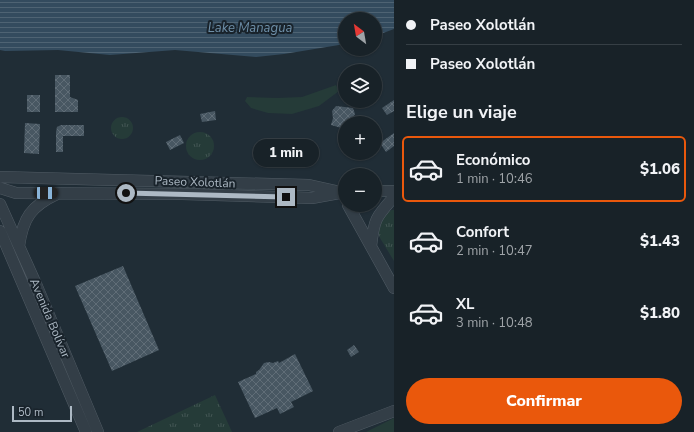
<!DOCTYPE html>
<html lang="es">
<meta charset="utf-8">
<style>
:root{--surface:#182228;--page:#252f34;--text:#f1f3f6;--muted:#9fa4a8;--line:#363f45;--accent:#ea580c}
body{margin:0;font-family:"Nunito Sans",sans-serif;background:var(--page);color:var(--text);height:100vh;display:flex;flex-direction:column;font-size:15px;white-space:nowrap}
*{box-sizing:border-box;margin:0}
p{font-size:13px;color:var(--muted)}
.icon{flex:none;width:22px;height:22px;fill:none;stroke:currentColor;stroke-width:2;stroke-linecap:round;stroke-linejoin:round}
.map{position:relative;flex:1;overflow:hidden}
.details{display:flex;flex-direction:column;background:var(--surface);width:300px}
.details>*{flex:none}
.banner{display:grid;align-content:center;height:88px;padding:0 12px;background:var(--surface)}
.needle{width:26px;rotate:329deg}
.controls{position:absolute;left:338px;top:12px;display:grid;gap:8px}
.controls a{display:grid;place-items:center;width:44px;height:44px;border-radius:50%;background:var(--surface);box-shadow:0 1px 3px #0004,0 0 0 1px var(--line);font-size:20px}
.scale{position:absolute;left:12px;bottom:10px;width:60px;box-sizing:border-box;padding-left:4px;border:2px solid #adb9c4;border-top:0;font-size:11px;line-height:14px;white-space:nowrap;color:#adb9c4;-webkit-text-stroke:3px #19232b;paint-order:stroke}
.end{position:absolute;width:18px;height:18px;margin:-9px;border:5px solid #adb9c4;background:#111;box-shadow:0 0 0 2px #111}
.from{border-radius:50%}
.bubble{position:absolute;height:28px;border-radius:14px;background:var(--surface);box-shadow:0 1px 3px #0004,0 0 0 1px var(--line);font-size:13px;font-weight:800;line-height:28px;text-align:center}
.car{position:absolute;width:12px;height:24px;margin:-12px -6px;border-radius:5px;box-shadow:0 0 3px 1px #0007;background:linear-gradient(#222 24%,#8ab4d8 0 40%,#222 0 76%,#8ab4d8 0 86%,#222 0)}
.banner b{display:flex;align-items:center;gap:14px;height:38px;font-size:15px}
.banner b+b{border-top:1px solid var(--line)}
.banner i{width:10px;height:10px;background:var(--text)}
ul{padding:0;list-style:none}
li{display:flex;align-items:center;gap:12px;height:66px;margin:0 8px 6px;padding:0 4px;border:2px solid transparent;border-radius:6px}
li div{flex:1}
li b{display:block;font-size:15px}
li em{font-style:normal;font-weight:800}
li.on{border-color:var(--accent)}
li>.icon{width:36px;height:36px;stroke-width:1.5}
h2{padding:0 12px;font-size:18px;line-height:48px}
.action{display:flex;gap:8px;margin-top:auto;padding:8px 12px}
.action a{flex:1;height:46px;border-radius:24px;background:var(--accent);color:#fff;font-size:16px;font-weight:800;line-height:46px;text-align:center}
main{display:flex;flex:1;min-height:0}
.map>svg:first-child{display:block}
.grass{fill:#253b38}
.park{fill:url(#park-tufts)}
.water{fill:url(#water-rules)}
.building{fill:url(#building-cross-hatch)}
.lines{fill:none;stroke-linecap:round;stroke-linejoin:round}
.minor-casing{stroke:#515c65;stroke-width:12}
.minor{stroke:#333e47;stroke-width:11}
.route{stroke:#adb9c4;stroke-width:5}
.labels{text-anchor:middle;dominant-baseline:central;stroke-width:4;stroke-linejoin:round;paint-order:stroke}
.street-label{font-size:12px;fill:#adb9c4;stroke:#19232b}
.water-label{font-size:13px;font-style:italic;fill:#6e8fa8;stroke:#19232b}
</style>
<main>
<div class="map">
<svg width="394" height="432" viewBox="0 0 394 432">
<defs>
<pattern id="park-tufts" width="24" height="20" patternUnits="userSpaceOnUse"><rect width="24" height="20" fill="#253b38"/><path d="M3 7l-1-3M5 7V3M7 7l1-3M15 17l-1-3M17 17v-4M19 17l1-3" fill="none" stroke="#425553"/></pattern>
<pattern id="water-rules" width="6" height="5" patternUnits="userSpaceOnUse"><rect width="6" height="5" fill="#334b5e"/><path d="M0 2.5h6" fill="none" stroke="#4e6373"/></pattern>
<pattern id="building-cross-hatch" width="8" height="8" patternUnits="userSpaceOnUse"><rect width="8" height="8" fill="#485762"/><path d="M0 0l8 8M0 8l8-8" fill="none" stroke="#606d77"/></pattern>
</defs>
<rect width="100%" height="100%" fill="#202d36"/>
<path class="grass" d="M 336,85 L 339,91 L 319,106 L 292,114 L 268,113 L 251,108 L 245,101 L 247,97 L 277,98 L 302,97 Z
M 394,418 L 394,432 L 366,432 Z"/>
<path class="park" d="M111 128a11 11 0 1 1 22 0a11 11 0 1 1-22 0Z
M186 146a14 14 0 1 1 28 0a14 14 0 1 1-28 0Z
M 392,210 L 394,210 L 394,261 L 380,238 L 377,228 L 384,213 Z
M 215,395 L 232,432 L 137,432 Z"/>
<path class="water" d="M 0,0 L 394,0 L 394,29 L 375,36 L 375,19 L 345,19 L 345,44 L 284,54 L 256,57 L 175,50 L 110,55 L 58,50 L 5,51 L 0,50 Z"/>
<path class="building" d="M 55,75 L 70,75 L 70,97 L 78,100 L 78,112 L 55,112 Z
M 27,95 L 40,95 L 40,112 L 27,112 Z
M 394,100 L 394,111 L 387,115 L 382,108 Z
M 336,106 L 353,108 L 355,114 L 352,119 L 352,123 L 345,123 L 345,129 L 331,125 L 333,118 L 332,111 Z
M 215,111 L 216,120 L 202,122 L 200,114 Z
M 25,123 L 40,124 L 39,154 L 24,153 Z
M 61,125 L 84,125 L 84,136 L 63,136 L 63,152 L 56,152 L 56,132 L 57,127 Z
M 394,133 L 394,146 L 386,152 L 380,143 Z
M 180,135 L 184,143 L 170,150 L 166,142 Z
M 123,266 L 159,350 L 112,371 L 75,286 Z
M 354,345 L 359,352 L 351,357 L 347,350 Z
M 295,354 L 313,391 L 291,402 L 294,407 L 280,414 L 277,408 L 255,418 L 238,382 L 256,374 L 256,372 L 259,370 L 264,363 L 269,362 L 273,363 L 278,361 L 279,363 Z"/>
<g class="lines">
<defs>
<path id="minor" d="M 0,177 L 309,185 L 336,191
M 0,188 L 16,193 L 182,194 L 312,198 L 345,192
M 375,191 L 394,191
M 0,204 L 36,284 L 98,432
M 348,205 L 394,288
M 0,231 L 86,432
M 19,246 C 23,218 31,206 57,194
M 371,246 C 374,219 376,217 394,197
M 339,432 L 394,411"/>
</defs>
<use href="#minor" class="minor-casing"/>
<use href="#minor" class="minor"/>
</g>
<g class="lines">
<path class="route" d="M 126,193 L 286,197"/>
</g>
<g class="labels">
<g class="street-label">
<text transform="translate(195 182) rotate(2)">Paseo Xolotlán</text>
<text transform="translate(50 318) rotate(67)">Avenida Bolívar</text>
</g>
<g class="water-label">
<text x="250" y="28">Lake Managua</text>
</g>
</g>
</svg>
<div class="controls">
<a><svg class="needle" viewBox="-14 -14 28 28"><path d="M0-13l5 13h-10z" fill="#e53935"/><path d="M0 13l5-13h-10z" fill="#9fa4a8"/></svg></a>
<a><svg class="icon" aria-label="layers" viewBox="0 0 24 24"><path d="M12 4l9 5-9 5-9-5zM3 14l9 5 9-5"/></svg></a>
<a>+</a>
<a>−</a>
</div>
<div class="scale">50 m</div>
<i class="end from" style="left:126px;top:193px"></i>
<i class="end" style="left:286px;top:197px"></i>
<div class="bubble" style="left:253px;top:139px;width:66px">1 min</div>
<i class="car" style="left:46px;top:193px;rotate:90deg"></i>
</div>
<section class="details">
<div class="banner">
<b><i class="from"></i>Paseo Xolotlán</b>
<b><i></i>Paseo Xolotlán</b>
</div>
<h2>Elige un viaje</h2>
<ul>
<li class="on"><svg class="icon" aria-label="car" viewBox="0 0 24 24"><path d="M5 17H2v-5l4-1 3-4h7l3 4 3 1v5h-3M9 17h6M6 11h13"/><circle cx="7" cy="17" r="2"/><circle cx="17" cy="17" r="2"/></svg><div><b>Económico</b><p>1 min · 10:46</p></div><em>$1.06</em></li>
<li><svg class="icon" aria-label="car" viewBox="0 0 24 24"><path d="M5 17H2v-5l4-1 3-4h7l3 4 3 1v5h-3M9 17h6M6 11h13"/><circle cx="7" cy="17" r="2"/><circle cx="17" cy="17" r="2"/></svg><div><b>Confort</b><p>2 min · 10:47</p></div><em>$1.43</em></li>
<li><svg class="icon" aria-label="car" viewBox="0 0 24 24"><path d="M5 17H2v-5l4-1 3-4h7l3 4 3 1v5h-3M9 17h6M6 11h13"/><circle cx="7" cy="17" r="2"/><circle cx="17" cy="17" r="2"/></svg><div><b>XL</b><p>3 min · 10:48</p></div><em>$1.80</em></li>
</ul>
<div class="action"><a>Confirmar</a></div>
</section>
</main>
